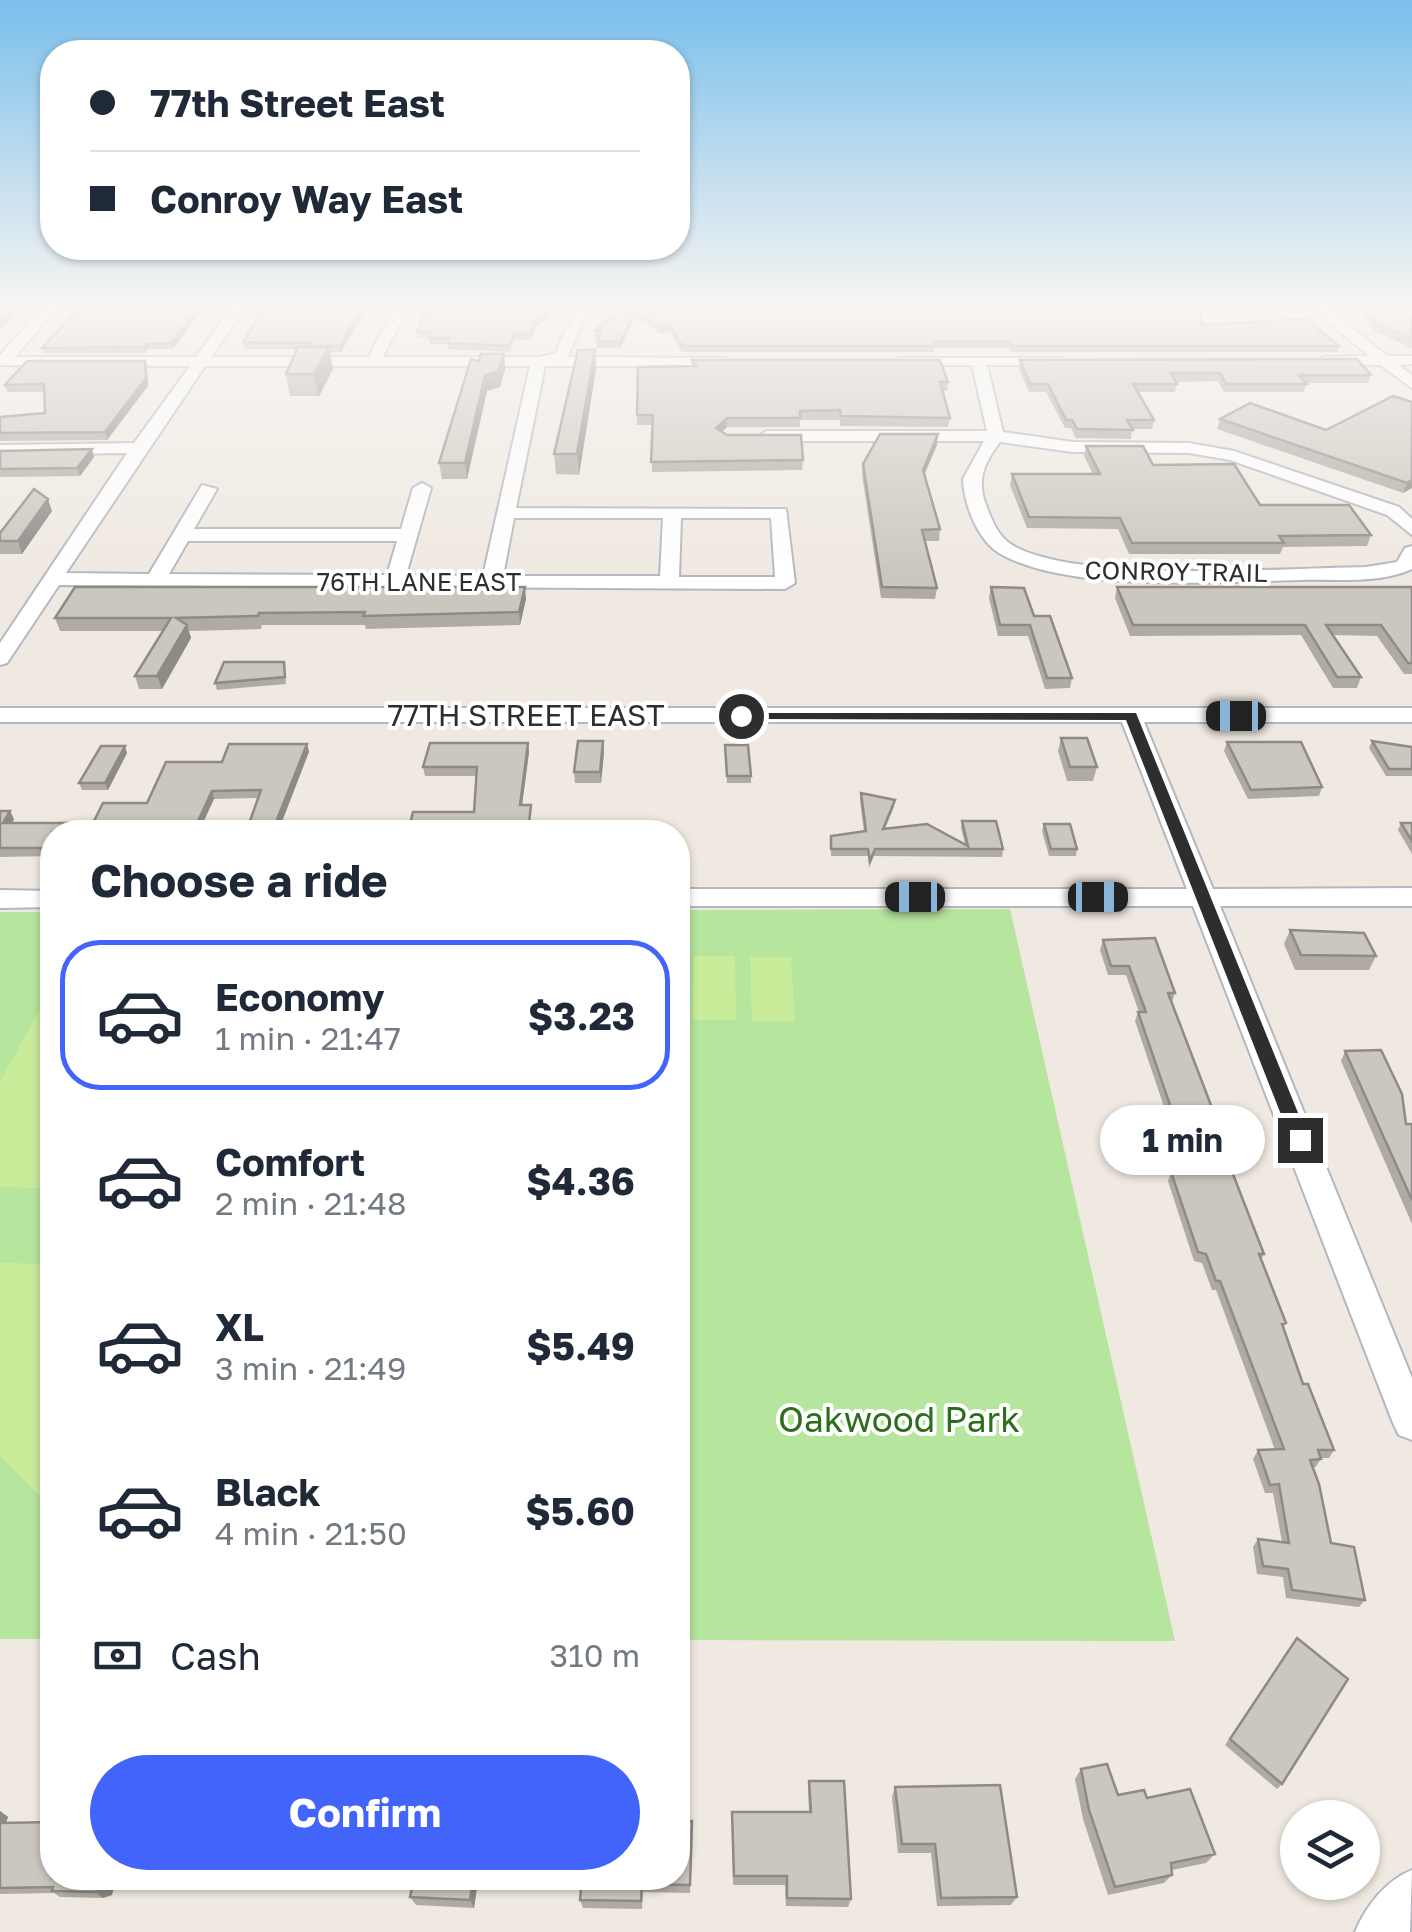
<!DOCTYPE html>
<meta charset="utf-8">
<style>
:root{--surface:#fff;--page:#f6f6f7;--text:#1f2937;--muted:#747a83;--line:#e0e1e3;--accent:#4264fb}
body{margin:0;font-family:"Golos Text",sans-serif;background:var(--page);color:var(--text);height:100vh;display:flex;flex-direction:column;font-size:38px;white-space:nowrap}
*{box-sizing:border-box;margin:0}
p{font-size:32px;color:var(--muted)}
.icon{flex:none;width:55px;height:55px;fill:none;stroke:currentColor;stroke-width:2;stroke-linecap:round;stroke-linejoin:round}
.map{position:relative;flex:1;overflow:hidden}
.side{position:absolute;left:40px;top:820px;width:650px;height:1070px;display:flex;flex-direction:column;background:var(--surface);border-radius:40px;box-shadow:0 2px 8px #0004}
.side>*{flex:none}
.hud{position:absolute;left:40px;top:40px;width:650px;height:220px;border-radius:40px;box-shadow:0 2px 8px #0004;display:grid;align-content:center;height:220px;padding:0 50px;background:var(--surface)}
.tools{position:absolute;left:1280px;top:1800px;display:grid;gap:20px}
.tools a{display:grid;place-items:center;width:100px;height:100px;border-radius:50%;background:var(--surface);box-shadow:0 2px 8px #0004;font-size:50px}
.end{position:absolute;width:45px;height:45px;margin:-22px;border:12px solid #2e2e2e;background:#fff;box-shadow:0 0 0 5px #fff}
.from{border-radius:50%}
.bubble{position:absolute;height:70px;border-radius:35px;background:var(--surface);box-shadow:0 2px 8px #0004;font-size:32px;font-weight:700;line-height:70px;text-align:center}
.car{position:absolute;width:30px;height:60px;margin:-30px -15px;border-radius:12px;box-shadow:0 0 8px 2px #0007;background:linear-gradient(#222 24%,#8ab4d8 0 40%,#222 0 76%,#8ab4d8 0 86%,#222 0)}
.hud b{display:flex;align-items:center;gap:35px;height:95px;font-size:38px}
.hud b+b{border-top:2px solid var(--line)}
.hud i{width:25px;height:25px;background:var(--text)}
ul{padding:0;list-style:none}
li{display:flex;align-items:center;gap:30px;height:150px;margin:0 20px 15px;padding:0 30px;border:5px solid transparent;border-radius:40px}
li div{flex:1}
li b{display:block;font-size:38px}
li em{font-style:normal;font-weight:700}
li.active{border-color:var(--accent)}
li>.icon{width:90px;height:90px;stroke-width:1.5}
h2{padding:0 50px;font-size:45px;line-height:120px}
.pay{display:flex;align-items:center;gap:25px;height:110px;padding:0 50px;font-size:38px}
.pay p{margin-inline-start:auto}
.primary-button{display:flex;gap:20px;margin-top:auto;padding:20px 50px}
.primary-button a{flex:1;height:115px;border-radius:60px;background:var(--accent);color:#fff;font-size:40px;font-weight:700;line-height:115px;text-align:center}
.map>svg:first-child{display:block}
.green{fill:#b6e59e}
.pitch{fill:#c9ec9a}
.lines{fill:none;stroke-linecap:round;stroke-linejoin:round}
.street-casing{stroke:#b4b7c1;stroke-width:4}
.street{fill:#fff;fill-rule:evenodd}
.wall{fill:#afaba4}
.shaded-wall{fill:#8e8b86}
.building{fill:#cbc7bf;stroke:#8e8b86;stroke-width:2.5}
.route{fill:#2e2e2e}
.labels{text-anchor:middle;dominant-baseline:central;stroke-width:8;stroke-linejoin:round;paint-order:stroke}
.far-street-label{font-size:25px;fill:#2e2e2e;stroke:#fff}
.street-label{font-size:30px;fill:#2e2e2e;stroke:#fff}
.near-park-label{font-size:35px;fill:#2c6e1b;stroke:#fff}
</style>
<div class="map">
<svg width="1412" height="1932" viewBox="0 0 1412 1932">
<rect width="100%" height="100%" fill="#efe9e1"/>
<path class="green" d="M 1010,909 L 1175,1641 L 678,1640 L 678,910 Z
M 0,912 L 52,912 L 52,1639 L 0,1639 Z"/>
<path class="pitch" d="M 694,956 L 735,956 L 736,1020 L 693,1020 Z
M 750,957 L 791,957 L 795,1021 L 752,1021 Z
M 52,987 L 52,1188 L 0,1187 L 0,1082 Z
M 0,1263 L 52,1264 L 52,1508 L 0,1456 Z"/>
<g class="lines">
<defs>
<path id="street" d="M 45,305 L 60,305 L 15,357 L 196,357 L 233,305 L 247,305 L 211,357 L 369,357 L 395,305 L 409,305 L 383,357 L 539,357 L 556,353 C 566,326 574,305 607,305 L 581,324 L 568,357 L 726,358 L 733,362 L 726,366 L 545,366 L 516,508 L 786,509 L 795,583 L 785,589 L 59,585 L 7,663 L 0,665 L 0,643 L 127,453 L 0,455 L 0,445 L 134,443 L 190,366 L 0,365 L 0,355 ZM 205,366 L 530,366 L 483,576 L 406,575 L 431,488 L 422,483 L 413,488 L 401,529 L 194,529 L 217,489 L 202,485 L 149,574 L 66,573 ZM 514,518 L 663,518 L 660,576 L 503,576 ZM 681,518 L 771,518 L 775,577 L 679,577 ZM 188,541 L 397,541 L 387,575 L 169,574 Z
M 1308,305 L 1324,305 L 1387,356 L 1412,356 L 1412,364 L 1398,365 L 1412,375 L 1412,388 L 1380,365 L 1319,364 L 1317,361 L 1324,357 L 1369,356 Z
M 899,358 L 1061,358 L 1063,361 L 1056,365 L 987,365 L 1003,432 L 1073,442 L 1189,443 L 1234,451 L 1399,507 L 1412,519 L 1412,535 L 1387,515 L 1230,460 L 1189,453 L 1073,452 L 1000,442 C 985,462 976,479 986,505 C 991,518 997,534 1009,543 C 1069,584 1288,568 1366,567 L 1397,562 L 1405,548 L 1412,546 L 1412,569 C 1380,584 1335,579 1299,580 C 1221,582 1066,593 999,553 C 977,539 964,504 963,479 L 984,441 L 767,441 L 759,436 L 767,431 L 987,431 L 972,365 L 904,365 L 897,361 Z
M 0,708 L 1412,708 L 1412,722 L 1144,722 L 1213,889 L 1412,888 L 1412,906 L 1220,906 L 1412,1378 L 1412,1440 L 1399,1435 L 1393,1423 L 1193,906 L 678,906 L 678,889 L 1187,889 L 1122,722 L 0,722 Z
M 0,890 L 52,891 L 52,907 L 0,908 Z
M 1412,1870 L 1410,1932 L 1355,1932 C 1366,1906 1386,1880 1412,1870 Z"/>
</defs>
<use href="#street" class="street-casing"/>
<use href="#street" class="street"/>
</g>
<path class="wall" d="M 206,305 L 173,349 L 147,349 L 147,353 L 44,353 L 42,348 Z
M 368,305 L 341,352 L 330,352 L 333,369 L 319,396 L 290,396 L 286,374 L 297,349 L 244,349 L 243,342 Z
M 429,305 L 564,305 L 535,327 L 531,340 L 515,340 L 510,352 L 448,349 L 447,344 L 430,344 L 429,338 L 418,338 L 417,332 Z
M 621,305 L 1219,305 L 1200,309 L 1202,325 L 1339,346 L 1337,352 L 1012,352 L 1007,348 L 934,348 L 934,352 L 682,352 L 670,332 L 659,333 L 636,316 L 620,348 L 597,348 L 597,341 L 599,336 L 595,336 L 595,330 L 625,306 Z
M 1357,305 L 1412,305 L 1412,348 L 1374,331 Z
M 595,350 L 596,369 L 579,475 L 556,474 L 554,454 Z
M 504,354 L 505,369 L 500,387 L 487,391 L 467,479 L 442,479 L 439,463 L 479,361 Z
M 692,360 L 948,382 L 947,391 L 942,391 L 950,418 L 948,427 L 840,426 L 840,420 L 800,420 L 800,427 L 727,427 L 722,432 L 727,435 L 803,460 L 802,470 L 652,472 L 653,425 L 637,425 L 638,367 L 692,366 Z
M 1020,360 L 1371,375 L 1368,383 L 1306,383 L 1304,392 L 1224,392 L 1218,381 L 1176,382 L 1177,384 L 1175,392 L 1138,392 L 1154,420 L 1152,429 L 1132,429 L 1131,439 L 1076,438 L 1071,428 L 1065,428 L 1046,392 L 1029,392 L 1019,369 Z
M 147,369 L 148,386 L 107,440 L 0,441 L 0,417 L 45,413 L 44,392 L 7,392 L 5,385 Z
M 1393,396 L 1412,488 L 1403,493 L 1217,429 L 1220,419 L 1326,430 Z
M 937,445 L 924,474 L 940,529 L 939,541 L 925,541 L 937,588 L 935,599 L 881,598 L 862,475 L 863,464 Z
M 1086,446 L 1153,465 L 1260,505 L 1371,535 L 1367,546 L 1283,547 L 1280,554 L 1129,554 L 1118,529 L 1027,528 L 1010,485 L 1012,474 L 1093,474 L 1084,456 Z
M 0,451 L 94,457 L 80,476 L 0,477 Z
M 52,511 L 22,554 L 0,554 L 0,533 Z
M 991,587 L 1034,616 L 1072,678 L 1070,688 L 1045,689 L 1028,636 L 998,636 L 989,598 Z
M 1117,587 L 1412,587 L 1412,674 L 1404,674 L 1377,636 L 1333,635 L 1361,677 L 1357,688 L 1333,688 L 1301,635 L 1130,636 L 1115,598 Z
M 526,599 L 520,625 L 366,629 L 365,625 L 262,625 L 261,629 L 189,631 L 191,638 L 162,689 L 139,689 L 135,676 L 163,631 L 60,631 L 55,618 Z
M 284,662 L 286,684 L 217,690 L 215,683 Z
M 1061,738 L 1097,767 L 1093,781 L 1067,781 L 1058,751 Z
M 1372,741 L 1412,747 L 1412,776 L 1386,776 L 1369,748 Z
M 1227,742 L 1322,787 L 1319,796 L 1248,799 L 1224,751 Z
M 307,744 L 309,752 L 258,798 L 214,799 L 52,832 L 52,856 L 0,857 L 0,811 L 14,819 L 12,823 L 93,823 L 147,803 L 222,762 Z
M 725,745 L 751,776 L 751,783 L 727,783 Z
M 529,752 L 522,805 L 532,813 L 474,812 L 476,776 L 425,776 L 423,767 Z
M 604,752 L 601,783 L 575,783 L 574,772 Z
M 127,753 L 108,790 L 82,790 L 79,783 Z
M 861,793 L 895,800 L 894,807 L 885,829 L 965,844 L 961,828 L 962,821 L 1003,849 L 1002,857 L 874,856 L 869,868 L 868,856 L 831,856 L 831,836 L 864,832 L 860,800 Z
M 1401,823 L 1412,823 L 1412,854 L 1398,830 Z
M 1044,824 L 1077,849 L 1076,856 L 1049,856 L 1042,831 Z
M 1290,930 L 1376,956 L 1369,970 L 1295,970 L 1284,944 Z
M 1103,940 L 1175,993 L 1172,1002 L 1214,1113 L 1212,1119 L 1264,1254 L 1261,1260 L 1286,1323 L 1283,1328 L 1303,1384 L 1334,1450 L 1329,1458 L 1321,1458 L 1316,1467 L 1313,1467 L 1331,1543 L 1365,1600 L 1359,1607 L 1286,1598 L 1283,1577 L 1257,1574 L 1253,1547 L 1258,1539 L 1282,1542 L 1273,1493 L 1265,1493 L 1253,1459 L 1258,1450 L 1275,1450 L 1216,1290 L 1212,1290 L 1202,1263 L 1194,1261 L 1168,1181 L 1171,1172 L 1186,1172 L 1135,1021 L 1138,1012 L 1139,1012 L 1126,975 L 1108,975 L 1100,950 Z
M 1345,1051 L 1406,1124 L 1412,1124 L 1412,1224 L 1341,1061 Z
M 1292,1644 L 1282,1784 L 1277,1789 L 1225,1745 Z
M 1081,1769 L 1118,1795 L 1147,1798 L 1215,1854 L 1206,1863 L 1172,1870 L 1172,1875 L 1164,1883 L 1108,1895 L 1083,1819 L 1075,1779 Z
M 809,1781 L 851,1899 L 848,1907 L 786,1906 L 785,1885 L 733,1885 L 732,1812 L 809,1812 L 808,1790 Z
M 895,1787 L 1017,1897 L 1011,1905 L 937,1906 L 931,1853 L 898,1853 L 892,1797 Z
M 0,1811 L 8,1817 L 6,1823 L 112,1895 L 103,1898 L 60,1897 L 54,1893 L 0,1894 Z
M 692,1821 L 690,1893 L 643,1892 L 642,1909 L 583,1908 L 580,1900 Z
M 414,1878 L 538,1878 L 537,1888 L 477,1887 L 474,1908 L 416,1905 L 410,1897 Z"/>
<path class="shaded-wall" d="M 16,305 L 24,305 L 0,329 L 0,321 Z
M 201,305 L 206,305 L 173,349 L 171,343 Z
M 363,305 L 368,305 L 341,352 L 340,346 Z
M 556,305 L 564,305 L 535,327 L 531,340 L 531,334 L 535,321 Z
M 1198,305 L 1219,305 L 1198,309 Z
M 636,310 L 636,316 L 620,348 L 620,342 Z
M 670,326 L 670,332 L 659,333 L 659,327 Z
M 329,347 L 333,369 L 319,396 L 314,374 Z
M 595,350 L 596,369 L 579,475 L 577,454 Z
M 504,354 L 505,369 L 500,387 L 487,391 L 467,479 L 465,463 L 485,375 Z
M 145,361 L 147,369 L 148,386 L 107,440 L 105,432 Z
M 727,418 L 727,427 L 715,437 L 716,428 Z
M 938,434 L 937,445 L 922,480 L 923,470 Z
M 92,449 L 94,457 L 80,476 L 77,468 Z
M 1412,480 L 1412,488 L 1403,493 L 1407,483 Z
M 48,499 L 52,511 L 22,554 L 18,541 Z
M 525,587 L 526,599 L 520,625 L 519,612 Z
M 187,625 L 191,638 L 162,689 L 157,676 Z
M 603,741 L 604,752 L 601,783 L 600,772 Z
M 528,743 L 529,752 L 521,813 L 520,805 Z
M 307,744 L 309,752 L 278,832 L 272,832 Z
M 125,746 L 127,753 L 108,790 L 105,783 Z
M 212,791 L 214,799 L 199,832 L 193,832 Z
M 10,811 L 14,819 L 7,831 L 3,823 Z
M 0,1811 L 8,1817 L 4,1829 L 0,1826 Z
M 108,1878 L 117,1878 L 112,1895 L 103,1898 L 95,1892 Z
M 473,1878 L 477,1887 L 474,1908 L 470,1900 Z"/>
<path class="building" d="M 0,305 L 16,305 L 0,321 Z
M 82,305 L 201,305 L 171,343 L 146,344 L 146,347 L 42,348 Z
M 267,305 L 363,305 L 340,346 L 309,346 L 311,343 L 243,342 Z
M 429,305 L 556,305 L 535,321 L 531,334 L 514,334 L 509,346 L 447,343 L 449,338 L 429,338 L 432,332 L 417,332 Z
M 627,305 L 1199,305 L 1202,325 L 1306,319 L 1339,346 L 1013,346 L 1008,342 L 933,342 L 934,346 L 682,346 L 670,326 L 659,327 L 636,310 L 620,342 L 597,341 L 602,330 L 595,330 Z
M 1364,305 L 1412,305 L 1412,339 L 1376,323 Z
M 298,347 L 329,347 L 314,374 L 286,374 Z
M 578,350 L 595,350 L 577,454 L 554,454 Z
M 481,354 L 504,354 L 498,372 L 485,375 L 465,463 L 439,463 L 471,359 L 479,361 Z
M 1357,359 L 1371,375 L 1299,375 L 1307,384 L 1226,384 L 1220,373 L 1171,373 L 1177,384 L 1133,384 L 1154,420 L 1127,420 L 1133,430 L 1077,429 L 1072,420 L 1066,420 L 1048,384 L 1030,384 L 1020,360 Z
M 692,360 L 940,360 L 948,382 L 940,382 L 950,418 L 841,416 L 840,410 L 800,411 L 800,418 L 727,418 L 716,428 L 727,435 L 801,435 L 803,460 L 651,462 L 653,415 L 637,415 L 638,367 L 696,366 Z
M 27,361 L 145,361 L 146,378 L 105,432 L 0,433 L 0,417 L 45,413 L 44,384 L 5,385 Z
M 1393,396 L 1412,402 L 1412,480 L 1407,483 L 1220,419 L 1250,403 L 1326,430 Z
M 880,434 L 938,434 L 923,470 L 940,529 L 922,530 L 937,588 L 882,587 L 863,464 Z
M 1086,446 L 1143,446 L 1153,465 L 1234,464 L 1260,505 L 1349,505 L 1371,535 L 1279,536 L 1284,543 L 1132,543 L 1120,518 L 1029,517 L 1012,474 L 1100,474 Z
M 92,449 L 77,468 L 0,469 L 0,451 Z
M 34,489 L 48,499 L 18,541 L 0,541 L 0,533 Z
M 75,587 L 525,587 L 519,612 L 363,616 L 365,612 L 259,613 L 258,616 L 176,618 L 187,625 L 157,676 L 135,676 L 171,618 L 55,618 Z
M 991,587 L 1024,588 L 1034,616 L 1050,616 L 1072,678 L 1047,678 L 1030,625 L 1000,625 Z
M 1117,587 L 1412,587 L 1412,663 L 1408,663 L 1381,625 L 1326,625 L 1361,677 L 1337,677 L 1305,625 L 1133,625 Z
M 224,662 L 284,662 L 285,677 L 215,683 Z
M 1061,738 L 1087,738 L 1097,767 L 1070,767 Z
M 578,741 L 603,741 L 600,772 L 574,772 Z
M 1372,741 L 1412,747 L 1412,769 L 1389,769 Z
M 1227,742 L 1301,742 L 1322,787 L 1251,790 Z
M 430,743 L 528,743 L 520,805 L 531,805 L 528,832 L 408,832 L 413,812 L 474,812 L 477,767 L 423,767 Z
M 229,744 L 307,744 L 272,832 L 246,832 L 261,790 L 212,791 L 193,832 L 52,832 L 52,848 L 0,848 L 0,811 L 10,811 L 3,823 L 93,823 L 103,803 L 147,803 L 166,762 L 222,762 Z
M 725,745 L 748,745 L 751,776 L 727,776 Z
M 101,746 L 125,746 L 105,783 L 79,783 Z
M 861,793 L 895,800 L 883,829 L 927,824 L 968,846 L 962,821 L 996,821 L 1003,849 L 875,849 L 870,861 L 868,849 L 831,849 L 831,836 L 866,831 Z
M 1401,823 L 1412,823 L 1412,841 Z
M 369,824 L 367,832 L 327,832 L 330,825 Z
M 1044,824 L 1070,824 L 1077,849 L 1051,849 Z
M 1290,930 L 1364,933 L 1376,956 L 1301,955 Z
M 1155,938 L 1175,993 L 1168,993 L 1214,1113 L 1210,1115 L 1264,1254 L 1259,1254 L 1286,1323 L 1282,1324 L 1303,1384 L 1308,1384 L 1334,1450 L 1318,1450 L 1321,1459 L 1310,1460 L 1319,1484 L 1331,1543 L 1354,1547 L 1365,1600 L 1292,1590 L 1288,1569 L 1263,1566 L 1258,1539 L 1289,1543 L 1279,1484 L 1270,1485 L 1258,1450 L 1284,1449 L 1220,1281 L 1216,1281 L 1206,1254 L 1198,1252 L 1171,1172 L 1193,1172 L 1138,1012 L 1146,1012 L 1129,966 L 1111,966 L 1103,940 Z
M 1381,1050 L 1402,1094 L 1406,1124 L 1412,1124 L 1412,1200 L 1345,1051 Z
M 1297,1638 L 1348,1679 L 1282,1784 L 1230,1739 Z
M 1107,1764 L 1118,1795 L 1144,1790 L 1147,1798 L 1190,1789 L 1215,1854 L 1171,1863 L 1172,1875 L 1115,1887 L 1089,1810 L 1081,1769 Z
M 809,1781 L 844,1781 L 851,1899 L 787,1898 L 787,1876 L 734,1876 L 732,1812 L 811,1812 Z
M 1000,1785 L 1017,1897 L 941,1898 L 935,1844 L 902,1844 L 895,1787 Z
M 678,1821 L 692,1821 L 690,1885 L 642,1884 L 641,1901 L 580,1900 L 582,1878 L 678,1878 Z
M 52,1822 L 52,1878 L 108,1878 L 105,1889 L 95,1892 L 52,1891 L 53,1887 L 0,1888 L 0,1823 Z
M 414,1878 L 534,1878 L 534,1880 L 473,1878 L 470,1900 L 410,1897 Z"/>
<linearGradient id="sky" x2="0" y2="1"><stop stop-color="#7abfeb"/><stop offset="0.53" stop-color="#f8f5f2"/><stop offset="1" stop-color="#f8f5f2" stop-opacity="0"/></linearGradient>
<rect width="1412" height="576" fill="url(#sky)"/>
<path class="route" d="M 736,713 L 1136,713 L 1309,1140 L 1307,1145 L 1300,1147 L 1291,1140 L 1126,720 L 741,719 L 736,718 Z"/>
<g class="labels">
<g class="far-street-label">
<text transform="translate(1176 571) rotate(1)">CONROY TRAIL</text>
<text x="419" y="581">76TH LANE EAST</text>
</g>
<g class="street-label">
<text x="526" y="715">77TH STREET EAST</text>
</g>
<g class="near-park-label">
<text x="899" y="1419">Oakwood Park</text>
</g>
</g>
</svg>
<div class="tools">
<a><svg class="icon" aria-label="layers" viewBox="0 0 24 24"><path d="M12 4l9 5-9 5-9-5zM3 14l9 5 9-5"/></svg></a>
</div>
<i class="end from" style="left:741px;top:716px"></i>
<i class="end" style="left:1300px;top:1140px"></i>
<div class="bubble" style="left:1100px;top:1105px;width:165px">1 min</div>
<i class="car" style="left:1236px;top:716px;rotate:270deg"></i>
<i class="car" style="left:915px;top:897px;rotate:270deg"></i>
<i class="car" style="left:1098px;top:897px;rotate:90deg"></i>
<div class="hud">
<b><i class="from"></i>77th Street East</b>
<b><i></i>Conroy Way East</b>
</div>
<section class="side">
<h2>Choose a ride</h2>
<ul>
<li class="active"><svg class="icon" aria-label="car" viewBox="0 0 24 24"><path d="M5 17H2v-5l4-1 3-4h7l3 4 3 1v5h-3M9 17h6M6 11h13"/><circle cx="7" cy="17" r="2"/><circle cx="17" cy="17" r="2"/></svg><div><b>Economy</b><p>1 min · 21:47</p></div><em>$3.23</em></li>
<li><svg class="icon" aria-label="car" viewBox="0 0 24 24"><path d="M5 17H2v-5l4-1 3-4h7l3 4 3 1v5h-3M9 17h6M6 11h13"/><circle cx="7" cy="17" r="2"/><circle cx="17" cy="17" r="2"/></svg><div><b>Comfort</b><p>2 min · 21:48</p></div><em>$4.36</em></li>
<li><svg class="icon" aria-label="car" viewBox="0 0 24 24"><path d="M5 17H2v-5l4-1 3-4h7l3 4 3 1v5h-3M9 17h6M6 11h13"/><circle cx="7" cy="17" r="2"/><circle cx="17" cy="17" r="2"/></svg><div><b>XL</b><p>3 min · 21:49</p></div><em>$5.49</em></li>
<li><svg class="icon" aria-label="car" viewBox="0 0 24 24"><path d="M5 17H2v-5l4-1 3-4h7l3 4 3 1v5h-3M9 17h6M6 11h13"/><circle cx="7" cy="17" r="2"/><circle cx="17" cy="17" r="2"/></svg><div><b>Black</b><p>4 min · 21:50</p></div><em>$5.60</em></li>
</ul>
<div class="pay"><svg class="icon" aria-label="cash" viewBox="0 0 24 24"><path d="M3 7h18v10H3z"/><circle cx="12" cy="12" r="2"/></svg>Cash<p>310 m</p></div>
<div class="primary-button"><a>Confirm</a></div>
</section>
</div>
